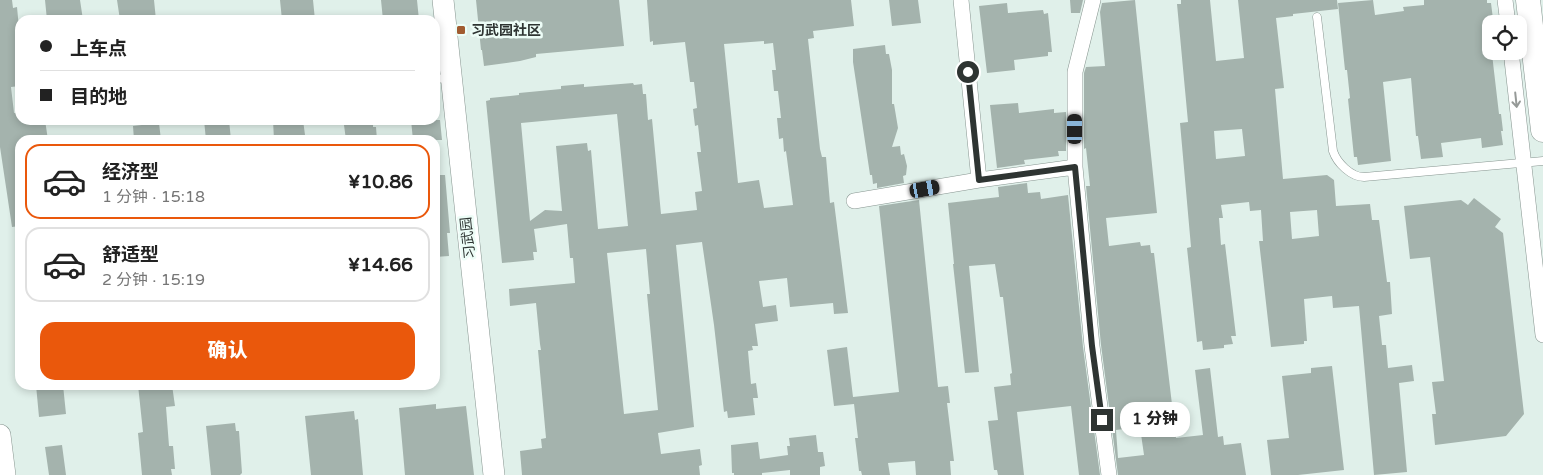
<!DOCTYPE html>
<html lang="zh">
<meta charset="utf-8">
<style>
:root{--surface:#fff;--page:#f2f2f2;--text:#222;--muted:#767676;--line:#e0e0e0;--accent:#ea580c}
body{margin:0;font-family:"Varela Round","Noto Sans SC",sans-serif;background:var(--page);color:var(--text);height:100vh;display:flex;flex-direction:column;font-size:19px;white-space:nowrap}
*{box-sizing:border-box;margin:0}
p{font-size:16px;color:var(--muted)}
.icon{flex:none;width:28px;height:28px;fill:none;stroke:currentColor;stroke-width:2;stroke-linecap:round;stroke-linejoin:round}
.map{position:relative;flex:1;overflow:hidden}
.details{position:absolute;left:15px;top:135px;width:425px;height:255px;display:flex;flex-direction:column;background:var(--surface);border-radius:15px;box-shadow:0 2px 8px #0003}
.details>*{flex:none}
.guide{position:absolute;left:15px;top:15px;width:425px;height:110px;border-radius:15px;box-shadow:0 2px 8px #0003;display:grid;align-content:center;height:110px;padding:0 25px;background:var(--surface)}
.fabs{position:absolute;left:1482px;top:15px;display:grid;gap:10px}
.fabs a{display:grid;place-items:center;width:45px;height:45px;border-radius:10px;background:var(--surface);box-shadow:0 2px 8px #0003;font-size:25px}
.end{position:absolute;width:22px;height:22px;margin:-11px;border:6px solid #2e3432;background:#fff;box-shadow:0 0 0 2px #fff}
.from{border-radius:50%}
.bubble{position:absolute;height:35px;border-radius:15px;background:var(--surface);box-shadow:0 2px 8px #0003;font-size:16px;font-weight:800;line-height:35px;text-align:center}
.car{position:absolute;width:15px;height:30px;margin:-15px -8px;border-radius:6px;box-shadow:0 0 4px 1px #0007;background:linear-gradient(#222 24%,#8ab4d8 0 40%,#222 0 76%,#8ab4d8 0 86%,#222 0)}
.guide b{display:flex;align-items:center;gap:18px;height:48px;font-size:19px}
.guide b+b{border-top:1px solid var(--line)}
.guide i{width:12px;height:12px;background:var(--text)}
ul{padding:9px 0 0;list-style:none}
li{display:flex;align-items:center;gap:15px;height:75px;margin:0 10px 8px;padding:0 15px;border:2px solid var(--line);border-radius:15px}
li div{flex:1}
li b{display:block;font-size:19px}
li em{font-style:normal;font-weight:800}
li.on{border-color:var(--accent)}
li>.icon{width:45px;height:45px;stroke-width:1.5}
.primary-button{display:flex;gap:10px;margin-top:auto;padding:10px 25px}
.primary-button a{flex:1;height:58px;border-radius:15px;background:var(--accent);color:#fff;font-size:20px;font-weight:800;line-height:58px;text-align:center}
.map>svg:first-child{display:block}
.building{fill:#a4b3ad;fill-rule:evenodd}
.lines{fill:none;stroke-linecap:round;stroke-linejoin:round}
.lane-casing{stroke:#879590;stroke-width:9}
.street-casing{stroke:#879590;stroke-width:16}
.secondary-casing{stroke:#879590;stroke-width:22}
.primary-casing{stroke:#879590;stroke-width:25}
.lane{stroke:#fff;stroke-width:8}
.street{stroke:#fff;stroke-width:15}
.secondary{stroke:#fff;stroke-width:21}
.primary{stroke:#fff;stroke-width:24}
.oneway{stroke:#969a98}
.route{stroke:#2e3432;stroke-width:6}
.poi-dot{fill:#a15b30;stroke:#edfdf7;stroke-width:2}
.labels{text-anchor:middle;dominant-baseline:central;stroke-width:5;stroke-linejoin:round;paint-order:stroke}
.poi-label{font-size:14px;font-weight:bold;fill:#2e3432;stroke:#edfdf7;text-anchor:start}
.street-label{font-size:14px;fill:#2e3432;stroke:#edfdf7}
</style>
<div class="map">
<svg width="1543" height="475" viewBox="0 0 1543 475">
<rect width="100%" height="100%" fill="#e0f0ea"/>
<path class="building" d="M 0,0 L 12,0 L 13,8 L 17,7 L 20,39 L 20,86 L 11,87 L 14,113 L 20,112 L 20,120 L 45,120 L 48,140 L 20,140 L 20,226 L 12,227 L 0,147 Z
M 45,0 L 80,0 L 83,20 L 47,20 Z
M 117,0 L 154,0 L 156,20 L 120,20 Z
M 280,0 L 313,0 L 315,20 L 282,20 Z
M 381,0 L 417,0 L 419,20 L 383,20 Z
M 476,0 L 619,0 L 624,46 L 536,54 L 536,57 L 520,61 L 484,66 L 482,50 L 481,50 Z
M 647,0 L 851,0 L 854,26 L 813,31 L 814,38 L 808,39 L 820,149 L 822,157 L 826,157 L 830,203 L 834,202 L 848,313 L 834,314 L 833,303 L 790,307 L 787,278 L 759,281 L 763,307 L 776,305 L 778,321 L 755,324 L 758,346 L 752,346 L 753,350 L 748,351 L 751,384 L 756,383 L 758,398 L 753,398 L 755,415 L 728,418 L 727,411 L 724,412 L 714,325 L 702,242 L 676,245 L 694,427 L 658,433 L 661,454 L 700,449 L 702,465 L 699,466 L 700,475 L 522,475 L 520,451 L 542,448 L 541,439 L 546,438 L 538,350 L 541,350 L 540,344 L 536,303 L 510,306 L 509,289 L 575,283 L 573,258 L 570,258 L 567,224 L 534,229 L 537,252 L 533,252 L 534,260 L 502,263 L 486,101 L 490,100 L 490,98 L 519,95 L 519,93 L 561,89 L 561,86 L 584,84 L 584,87 L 633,83 L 634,85 L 642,84 L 643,94 L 646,94 L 648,120 L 652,119 L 661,214 L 697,210 L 695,192 L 702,191 L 697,152 L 701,152 L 698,125 L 695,126 L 693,109 L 697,108 L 694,82 L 690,82 L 685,42 L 653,45 L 653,41 L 650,42 ZM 764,41 L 764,44 L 773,43 L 776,70 L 772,70 L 774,91 L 778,91 L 781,118 L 777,118 L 779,139 L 783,138 L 784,152 L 786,151 L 793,205 L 764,208 L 759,180 L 738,183 L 724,44 ZM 617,114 L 628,226 L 598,229 L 591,150 L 588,151 L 587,143 L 556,146 L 562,211 L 545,210 L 530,221 L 521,123 ZM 646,249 L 650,294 L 647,294 L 658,410 L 624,414 L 607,253 Z
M 889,0 L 918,0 L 921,23 L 892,26 Z
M 1070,0 L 1083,0 L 1080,13 L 1071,13 Z
M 1135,0 L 1157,213 L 1106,218 L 1109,246 L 1140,242 L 1141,246 L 1150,245 L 1151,253 L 1154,253 L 1176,438 L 1203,435 L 1195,370 L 1210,368 L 1218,437 L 1223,436 L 1224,445 L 1241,443 L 1246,475 L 1118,475 L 1101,345 L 1086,186 L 1090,186 L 1086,148 L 1084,149 L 1084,73 L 1086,67 L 1105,66 L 1100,12 L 1102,3 ZM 1140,427 L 1144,455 L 1118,458 L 1116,430 Z
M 1181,0 L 1210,0 L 1216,61 L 1244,58 L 1238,0 L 1337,0 L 1338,9 L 1293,14 L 1293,16 L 1276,18 L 1284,88 L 1275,89 L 1283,179 L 1327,175 L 1334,180 L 1336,206 L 1370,204 L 1372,220 L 1379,220 L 1387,282 L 1390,282 L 1392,314 L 1379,316 L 1382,345 L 1386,345 L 1388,368 L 1412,365 L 1414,381 L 1399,383 L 1407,472 L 1374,475 L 1359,306 L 1333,308 L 1332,296 L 1304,299 L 1307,341 L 1304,341 L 1304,344 L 1271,347 L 1259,241 L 1263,241 L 1261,210 L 1250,211 L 1249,202 L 1221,205 L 1223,218 L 1219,218 L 1221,245 L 1225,244 L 1236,336 L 1231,336 L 1233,344 L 1224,345 L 1224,348 L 1203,350 L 1202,341 L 1197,342 L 1187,248 L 1191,247 L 1180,123 L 1188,122 L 1177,4 L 1181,4 ZM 1242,129 L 1245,156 L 1216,159 L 1214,131 ZM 1317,210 L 1319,236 L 1292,239 L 1290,212 Z
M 1373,0 L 1375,15 L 1404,11 L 1403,7 L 1424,5 L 1424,0 L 1487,0 L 1487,3 L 1491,3 L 1493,19 L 1488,20 L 1499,114 L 1501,114 L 1503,131 L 1501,131 L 1503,145 L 1482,148 L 1481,138 L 1441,143 L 1443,157 L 1421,159 L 1418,136 L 1416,136 L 1411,78 L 1383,82 L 1391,161 L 1358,165 L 1357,157 L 1354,157 L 1348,99 L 1350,98 L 1347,70 L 1345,70 L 1338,3 Z
M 1007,3 L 1008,13 L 1043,10 L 1044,14 L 1048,13 L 1052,52 L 1048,52 L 1048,56 L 1014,60 L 1015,70 L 987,73 L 979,6 Z
M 885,45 L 886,54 L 889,54 L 892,70 L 892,104 L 894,104 L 898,128 L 892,147 L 900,146 L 901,155 L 904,154 L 907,166 L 906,175 L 903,176 L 904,183 L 877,188 L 877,183 L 873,184 L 872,175 L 870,175 L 869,168 L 853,62 L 853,49 Z
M 1018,103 L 1019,113 L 1054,109 L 1054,113 L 1066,112 L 1066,151 L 1058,151 L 1059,156 L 1024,160 L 1025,164 L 997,168 L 990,105 Z
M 204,120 L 229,120 L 231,140 L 206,140 Z
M 273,120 L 303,120 L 305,135 L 302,135 L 302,140 L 274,140 Z
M 347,120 L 373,120 L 373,127 L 376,127 L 377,140 L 346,140 L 344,125 L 348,125 Z
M 411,120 L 440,120 L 442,140 L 413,140 Z
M 159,123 L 161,140 L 134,140 L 133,126 Z
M 435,175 L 445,175 L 450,233 L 447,233 L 449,256 L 435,257 Z
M 1027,183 L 1028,193 L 1040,192 L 1041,199 L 1068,195 L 1083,347 L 1100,475 L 1079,475 L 1071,406 L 1017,412 L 1024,475 L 998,475 L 997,470 L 994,470 L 988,421 L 998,420 L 994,387 L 1011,385 L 1010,374 L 1012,373 L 1003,297 L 1000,297 L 995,264 L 969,266 L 979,372 L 965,373 L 953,264 L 954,264 L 948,203 L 999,197 L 998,187 Z
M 1474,198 L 1501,219 L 1495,227 L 1503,233 L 1524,414 L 1506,436 L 1435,445 L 1432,414 L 1436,414 L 1432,382 L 1444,381 L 1430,257 L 1410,259 L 1404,206 L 1461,200 L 1468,205 Z
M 919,200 L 938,387 L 948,386 L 950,403 L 947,403 L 954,461 L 950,461 L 951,475 L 916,475 L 915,461 L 888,463 L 890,475 L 862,475 L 861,471 L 859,471 L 857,454 L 855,438 L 858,438 L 854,404 L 834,406 L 827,350 L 847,347 L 853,397 L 899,392 L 879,206 Z
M 1332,366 L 1344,470 L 1298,475 L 1271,475 L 1267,440 L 1289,438 L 1282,376 L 1311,373 L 1311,368 Z
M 36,385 L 63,385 L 66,414 L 39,417 Z
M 138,385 L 172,385 L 175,406 L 166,407 L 169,446 L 173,446 L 175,469 L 171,469 L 172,475 L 142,475 L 138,433 L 143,432 Z
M 436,404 L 436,409 L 466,406 L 474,475 L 405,475 L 399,408 Z
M 354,411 L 355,420 L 358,419 L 363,475 L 311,475 L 305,416 Z
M 235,423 L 236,431 L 239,431 L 242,473 L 240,475 L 211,475 L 206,426 Z
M 816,435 L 818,452 L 823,452 L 825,466 L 820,467 L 820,475 L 790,475 L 790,470 L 762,473 L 762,475 L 734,475 L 734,473 L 732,473 L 731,445 L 758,442 L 760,459 L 788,455 L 787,446 L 790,446 L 789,438 Z
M 62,445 L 66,475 L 49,475 L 45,447 Z"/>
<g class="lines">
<defs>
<path id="lane" d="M 1317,17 L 1333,151 C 1337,163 1351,177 1364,177 L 1543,161
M 435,79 L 449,78"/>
<path id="street" d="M 961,0 L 979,180
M 1093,0 L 1075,72 L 1075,167 L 1092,346 L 1109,475
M 1505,0 L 1508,24
M 1511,51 L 1543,335
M 854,201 L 979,180 L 1075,167"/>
<path id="secondary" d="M 443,0 L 494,475
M 0,435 L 5,475"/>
<path id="primary" d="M 1528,0 L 1543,130"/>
</defs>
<use href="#lane" class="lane-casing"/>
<use href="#street" class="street-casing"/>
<use href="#secondary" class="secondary-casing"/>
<use href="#primary" class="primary-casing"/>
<use href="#lane" class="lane"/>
<use href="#street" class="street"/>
<use href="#secondary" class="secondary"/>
<use href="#primary" class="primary"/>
</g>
<defs><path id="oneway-shaft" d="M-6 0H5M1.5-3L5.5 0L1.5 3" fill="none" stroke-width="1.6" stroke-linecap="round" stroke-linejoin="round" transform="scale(1.25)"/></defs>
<use class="oneway" href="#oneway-shaft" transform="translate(1516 100) rotate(84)"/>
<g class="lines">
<path class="route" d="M 968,72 L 979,180 L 1075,167 L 1092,346 L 1102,420"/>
</g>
<rect class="poi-dot" x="456" y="25" width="10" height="10" rx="2.5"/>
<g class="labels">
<g class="poi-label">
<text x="471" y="30">习武园社区</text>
</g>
<g class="street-label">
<text transform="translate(468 238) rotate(-96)">习武园</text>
</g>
</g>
</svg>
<div class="fabs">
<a><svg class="icon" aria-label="locate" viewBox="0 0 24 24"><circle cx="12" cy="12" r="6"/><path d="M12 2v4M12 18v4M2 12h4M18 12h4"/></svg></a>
</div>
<i class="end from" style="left:968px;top:72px"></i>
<i class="end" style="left:1102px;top:420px"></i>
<div class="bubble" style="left:1120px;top:402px;width:70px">1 分钟</div>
<i class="car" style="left:1075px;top:129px;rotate:0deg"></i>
<i class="car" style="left:925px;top:189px;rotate:80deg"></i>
<div class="guide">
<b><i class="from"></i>上车点</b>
<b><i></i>目的地</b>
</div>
<section class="details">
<ul>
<li class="on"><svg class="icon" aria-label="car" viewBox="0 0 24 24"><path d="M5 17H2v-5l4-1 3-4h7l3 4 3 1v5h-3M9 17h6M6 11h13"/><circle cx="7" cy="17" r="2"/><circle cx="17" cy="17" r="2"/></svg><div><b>经济型</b><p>1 分钟 · 15:18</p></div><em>¥10.86</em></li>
<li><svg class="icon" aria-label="car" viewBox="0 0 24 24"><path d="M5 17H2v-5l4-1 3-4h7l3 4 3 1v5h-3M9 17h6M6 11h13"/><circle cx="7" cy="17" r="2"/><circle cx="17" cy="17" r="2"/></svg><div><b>舒适型</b><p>2 分钟 · 15:19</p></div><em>¥14.66</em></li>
</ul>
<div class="primary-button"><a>确认</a></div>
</section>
</div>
